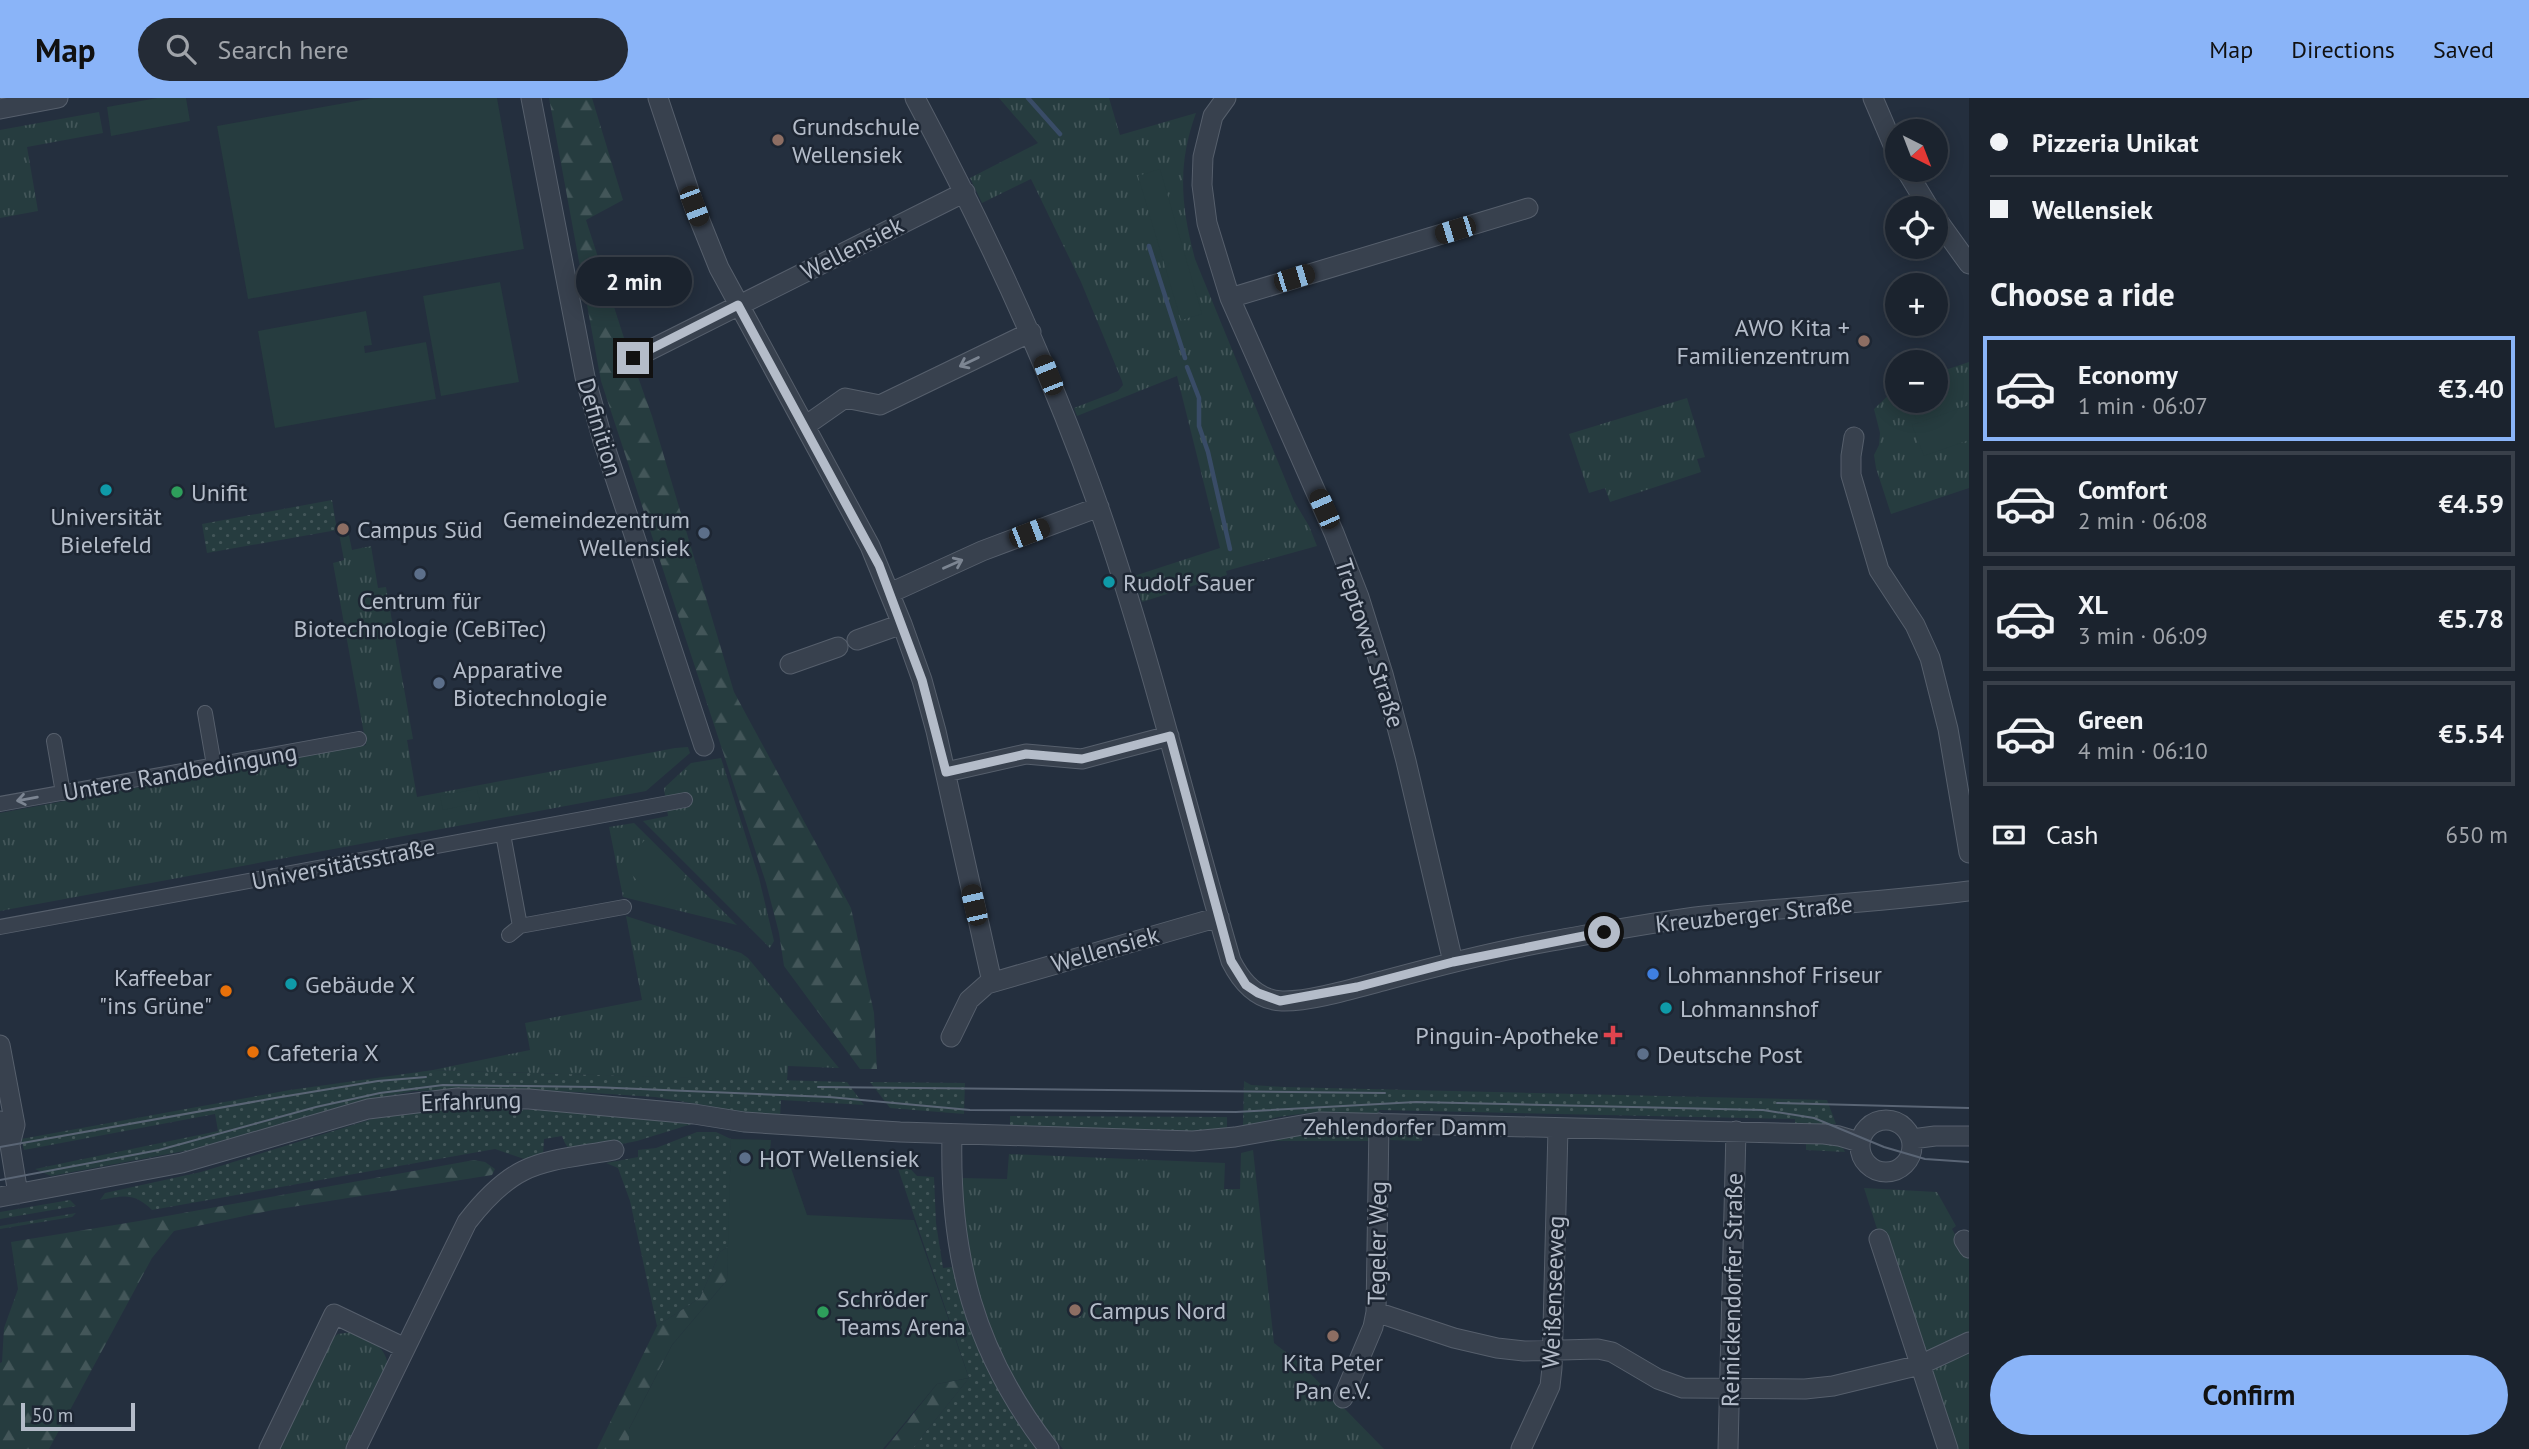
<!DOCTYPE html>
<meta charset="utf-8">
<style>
:root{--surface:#1b232e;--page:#242b36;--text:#f1f3f6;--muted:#a0a4aa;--line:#39404a;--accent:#8ab4f8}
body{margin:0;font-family:"PT Sans",sans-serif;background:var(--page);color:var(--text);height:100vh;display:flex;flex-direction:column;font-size:26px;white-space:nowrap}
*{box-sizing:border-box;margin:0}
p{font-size:23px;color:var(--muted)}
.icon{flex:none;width:38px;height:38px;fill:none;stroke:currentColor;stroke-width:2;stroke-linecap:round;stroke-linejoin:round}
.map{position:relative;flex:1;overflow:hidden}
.side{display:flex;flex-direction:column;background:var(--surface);width:560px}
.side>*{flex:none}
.top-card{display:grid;align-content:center;height:154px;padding:0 21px;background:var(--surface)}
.needle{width:46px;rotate:138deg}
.tools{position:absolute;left:1885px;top:21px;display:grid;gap:14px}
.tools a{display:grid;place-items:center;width:63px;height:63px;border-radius:50%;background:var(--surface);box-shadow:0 4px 18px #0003,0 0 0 2px var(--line);font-size:35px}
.scale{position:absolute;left:21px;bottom:18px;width:114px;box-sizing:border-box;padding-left:7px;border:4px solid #b4bcc9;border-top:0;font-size:19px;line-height:24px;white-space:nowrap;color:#b4bcc9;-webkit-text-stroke:5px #1d2633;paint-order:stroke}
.end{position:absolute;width:32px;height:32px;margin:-16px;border:9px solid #b4bcc9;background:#111;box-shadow:0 0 0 4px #111}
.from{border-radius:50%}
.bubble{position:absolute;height:49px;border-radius:24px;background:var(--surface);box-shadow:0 4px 18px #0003,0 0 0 2px var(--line);font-size:23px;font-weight:800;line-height:49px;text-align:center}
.car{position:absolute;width:21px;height:42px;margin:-21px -10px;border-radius:9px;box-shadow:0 0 5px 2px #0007;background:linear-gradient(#222 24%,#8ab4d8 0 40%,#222 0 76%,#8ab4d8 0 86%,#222 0)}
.top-card b{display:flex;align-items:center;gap:24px;height:66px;font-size:26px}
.top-card b+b{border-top:2px solid var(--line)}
.top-card i{width:18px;height:18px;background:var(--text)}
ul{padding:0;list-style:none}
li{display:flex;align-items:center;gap:21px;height:105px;margin:0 14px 10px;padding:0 7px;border:4px solid var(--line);border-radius:0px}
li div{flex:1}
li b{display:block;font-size:26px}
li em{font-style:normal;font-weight:800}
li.active{border-color:var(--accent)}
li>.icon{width:63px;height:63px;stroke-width:1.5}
h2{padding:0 21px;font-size:32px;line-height:84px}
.pay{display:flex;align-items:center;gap:18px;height:77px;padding:0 21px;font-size:26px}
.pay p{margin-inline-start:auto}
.primary-button{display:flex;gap:14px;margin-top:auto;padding:14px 21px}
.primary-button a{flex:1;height:80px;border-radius:42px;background:var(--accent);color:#111;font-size:28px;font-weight:800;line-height:80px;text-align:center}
header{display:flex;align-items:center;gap:42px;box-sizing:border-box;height:98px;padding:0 35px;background:var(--accent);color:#111}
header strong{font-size:33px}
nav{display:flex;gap:38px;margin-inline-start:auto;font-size:24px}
.search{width:490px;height:63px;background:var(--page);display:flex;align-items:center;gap:18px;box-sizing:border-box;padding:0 24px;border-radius:38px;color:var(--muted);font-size:26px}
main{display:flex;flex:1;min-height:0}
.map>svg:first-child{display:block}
.grass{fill:url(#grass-dots)}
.forest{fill:url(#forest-firs)}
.park{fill:url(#park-tufts)}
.garden{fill:#263c3f}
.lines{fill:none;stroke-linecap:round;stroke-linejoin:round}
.stream{stroke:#394c67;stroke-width:4.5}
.pedestrian-casing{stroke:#565f6c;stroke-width:16}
.minor-casing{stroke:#565f6c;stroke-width:21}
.pedestrian{stroke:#38414e;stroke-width:14}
.minor{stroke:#38414e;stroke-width:19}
.tram{stroke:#5a6575;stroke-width:2}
.oneway{stroke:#7c8592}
.route{stroke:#b4bcc9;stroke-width:9}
.education-dot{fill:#8d6e63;stroke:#1d2633;stroke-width:2.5}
.culture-dot{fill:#0f9aa8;stroke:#1d2633;stroke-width:2.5}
.leisure-dot{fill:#2e9e5b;stroke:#1d2633;stroke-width:2.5}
.service-dot{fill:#5c6f8a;stroke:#1d2633;stroke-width:2.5}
.shop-dot{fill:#3f7fe0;stroke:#1d2633;stroke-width:2.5}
.food-dot{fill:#e8710a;stroke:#1d2633;stroke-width:2.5}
.health-dot{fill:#e0444e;stroke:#1d2633;stroke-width:2.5}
.labels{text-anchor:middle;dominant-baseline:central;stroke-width:5;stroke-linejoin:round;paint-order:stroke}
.poi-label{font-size:24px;fill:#b4bcc9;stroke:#1d2633;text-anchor:start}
.street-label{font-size:24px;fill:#b4bcc9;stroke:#1d2633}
</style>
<header>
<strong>Map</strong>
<div class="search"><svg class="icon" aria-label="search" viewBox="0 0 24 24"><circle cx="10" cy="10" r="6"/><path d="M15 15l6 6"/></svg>Search here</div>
<nav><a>Map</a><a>Directions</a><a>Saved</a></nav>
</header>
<main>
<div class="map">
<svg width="1969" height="1351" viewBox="0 0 1969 1351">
<defs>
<pattern id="grass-dots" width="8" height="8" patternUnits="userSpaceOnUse" patternTransform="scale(1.75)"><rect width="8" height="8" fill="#263c3f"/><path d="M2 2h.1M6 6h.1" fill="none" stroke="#435659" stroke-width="1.8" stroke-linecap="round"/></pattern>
<pattern id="forest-firs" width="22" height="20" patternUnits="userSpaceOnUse" patternTransform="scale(1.75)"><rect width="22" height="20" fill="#263c3f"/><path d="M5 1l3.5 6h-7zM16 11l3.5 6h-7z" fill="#435659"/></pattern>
<pattern id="park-tufts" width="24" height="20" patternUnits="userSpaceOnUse" patternTransform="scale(1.75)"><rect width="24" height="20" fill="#263c3f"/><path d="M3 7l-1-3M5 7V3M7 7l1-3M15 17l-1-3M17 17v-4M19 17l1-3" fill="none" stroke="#435659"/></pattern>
</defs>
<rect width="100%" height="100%" fill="#242f3e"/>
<path class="grass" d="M 332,402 L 337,432 L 207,455 L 202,426 Z
M 433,972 L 847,984 L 864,1007 L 781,1002 L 780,1020 L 655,999 L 593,995 L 516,991 L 414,993 L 349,1006 L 190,1052 L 51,1078 L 35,1071 L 218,1033 L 215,1016 L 24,1052 L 21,1041 L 290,992 Z
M 1244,983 L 1251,987 L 1284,989 L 1827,1002 L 1836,1026 L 1795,1026 L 1795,1021 L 1379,1012 L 1378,1017 L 1309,1015 L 1278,1019 L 1243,1029 Z
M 870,984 L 965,985 L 964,1016 L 890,1010 Z
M 476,1010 L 565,1013 L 695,1025 L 637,1043 L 581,1054 C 569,1053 566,1049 562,1038 L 544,1041 L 543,1058 L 527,1062 L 495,1051 L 152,1112 C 133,1094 125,1098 100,1102 L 105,1095 L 201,1074 L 372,1021 L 419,1013 Z
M 1010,1018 L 1227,1019 L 1227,1032 L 1192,1036 L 1010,1030 Z
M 1362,1032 L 1371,1043 L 1256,1043 L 1289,1034 Z
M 1400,1032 L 1422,1033 L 1422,1043 L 1389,1042 Z
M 697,1034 L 716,1034 L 731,1041 L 729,1148 L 720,1154 L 700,1200 L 657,1228 L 630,1103 L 618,1070 L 606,1065 L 638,1059 L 638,1052 L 656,1050 Z
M 1806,1042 L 1842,1048 L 1845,1054 L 1806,1052 Z
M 891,1050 L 917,1078 L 934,1079 L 936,1125 L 943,1170 L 953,1169 C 973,1241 992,1291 1039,1351 L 912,1351 L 969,1280 Z
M 70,1102 L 76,1108 L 0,1121 L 0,1114 Z
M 76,1115 L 72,1119 L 0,1131 L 0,1128 Z"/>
<path class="forest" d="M 549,0 L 592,0 L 623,102 L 586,122 L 625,243 L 652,318 L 734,594 L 851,810 L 874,915 L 877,971 L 860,971 L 784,868 L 779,835 L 766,785 L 601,283 Z
M 474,1062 L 485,1064 L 495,1071 L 492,1077 L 273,1112 L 174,1133 L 152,1160 L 49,1351 L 0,1351 L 0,1265 L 2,1264 L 4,1230 L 18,1191 L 11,1144 L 139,1123 Z
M 729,1148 L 727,1182 L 672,1247 L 629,1331 L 629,1351 L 597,1351 L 657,1228 L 700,1200 L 720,1154 Z
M 969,1280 L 912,1351 L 885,1351 L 937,1286 Z"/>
<path class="park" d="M 999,0 L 1109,0 L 1120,37 L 1196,15 C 1177,67 1181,108 1195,161 L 1294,403 L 1309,428 L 1317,448 L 1226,473 L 1227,477 L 1142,504 L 1134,478 L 1220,450 L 1177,278 L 1077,318 L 1074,310 L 1118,293 L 1123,287 L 1122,283 L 1081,184 L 1031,81 L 982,105 L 970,80 L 1038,45 Z
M 99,14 L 103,35 L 27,49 L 38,113 L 0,120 L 0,32 Z
M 1969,264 L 1969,390 L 1891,416 L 1876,370 L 1874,357 L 1879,347 L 1880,335 L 1874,311 L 1897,289 L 1897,303 L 1936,303 L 1936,275 Z
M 1687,300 L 1705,359 L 1697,361 L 1701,374 L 1610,404 L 1605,390 L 1589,395 L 1569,336 Z
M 347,428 L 352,452 L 371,448 L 378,490 L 386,489 L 413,641 L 407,642 L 417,699 L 675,650 L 688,649 L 690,655 L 646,693 L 0,813 L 0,715 L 366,647 L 333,465 L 344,462 L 338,430 Z
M 721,660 L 759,780 L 774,843 L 770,850 L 643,723 L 668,718 L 664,690 L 691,665 Z
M 634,725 L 737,827 L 623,799 L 609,729 Z
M 626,818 L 741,855 L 748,860 L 839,970 L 788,968 L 787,983 L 433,972 L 530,952 L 525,925 L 642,902 Z
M 1253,1052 L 1274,1245 L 1301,1266 L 1384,1351 L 1063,1351 C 992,1269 967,1186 960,1080 L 1007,1081 L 1009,1056 L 1225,1065 L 1224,1091 L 1240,1091 L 1241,1055 Z
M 1864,1090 L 1937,1094 L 1956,1128 L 1952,1131 L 1969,1162 L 1969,1238 L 1929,1253 L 1925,1251 L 1879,1137 Z
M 352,1234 C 369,1242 385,1247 388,1267 L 349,1351 L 278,1351 L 330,1242 L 338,1236 Z
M 1969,1254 L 1969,1351 L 1957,1351 L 1932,1274 L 1936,1269 Z"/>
<path class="garden" d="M 157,0 L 186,0 L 190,23 L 111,38 L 107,9 Z
M 373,0 L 497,0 L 524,151 L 248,201 L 217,28 Z
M 1160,71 L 1202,216 L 1181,222 L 1138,78 Z
M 500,184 L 519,284 L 441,298 L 423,198 Z
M 366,213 L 372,247 L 364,248 L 365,255 L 426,244 L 436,301 L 275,330 L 258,233 Z
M 1936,296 L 1941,311 L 1916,321 L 1909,303 L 1936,303 Z
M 1969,307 L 1969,342 L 1924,358 L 1912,327 Z
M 477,691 L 480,704 L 443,712 L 440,698 Z
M 647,740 L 686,779 L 660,805 L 621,766 Z
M 731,1041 L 771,1042 L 769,1067 L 791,1070 L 807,1117 L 914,1122 L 969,1280 L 937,1286 L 883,1351 L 629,1351 L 629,1331 L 672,1247 L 727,1182 Z"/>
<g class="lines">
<path class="stream" d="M 1028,0 L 1060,36
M 1149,148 L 1185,260
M 1187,269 L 1199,300 L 1199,328 L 1208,354 L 1230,451"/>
<defs>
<path id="pedestrian" d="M 205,615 L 214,667
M 54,643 L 63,695
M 0,706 L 359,641
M 503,736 L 520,828
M 0,829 L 685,702
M 509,837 L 520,828 L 624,809"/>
<path id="minor" d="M 531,0 L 585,279 L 603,343 L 704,648
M 658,0 L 694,108 L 719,170 L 870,448 L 902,526 L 922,582 L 936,633 L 992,884
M 915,0 C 986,133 1049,268 1099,410 C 1151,559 1187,712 1231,863 C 1241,883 1257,902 1282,903 C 1310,904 1359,889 1386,882 C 1441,867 1496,853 1552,843 C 1603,834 1653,824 1704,818 C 1793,809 1881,804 1969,793
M 1226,0 L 1213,18 L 1203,59 L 1202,87 L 1207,125 L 1230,200 L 1334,435 L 1359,499 L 1383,576 L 1406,663 L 1453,864
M 1873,0 L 1897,56
M 0,11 L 58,0
M 1906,72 L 1929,110
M 1936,120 L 1969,166
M 1230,200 L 1528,110
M 630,262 L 965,94
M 805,328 L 845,300 L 880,307 L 1031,234
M 1854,339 L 1851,358 L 1851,377 L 1879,472 L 1915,527 L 1930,560 L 1948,631 L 1969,755
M 890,495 L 982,453 L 1099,409
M 857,542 L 902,526
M 790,566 L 838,549
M 946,674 L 1026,656 L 1082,661 L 1169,638
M 951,939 L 969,902 L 987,886 L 1219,819
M 0,947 L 15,1027 L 10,1047
M1860 1048a26 26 0 1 1 52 0a26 26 0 1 1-52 0Z
M 0,1023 L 10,1047 L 18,1096
M 952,1036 C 949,1158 974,1254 1049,1351
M 1912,1041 L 1935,1038 L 1969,1038
M 0,1099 L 182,1065 L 368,1011 L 457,1000 L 529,1001 L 694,1016 L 744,1024 L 900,1034 L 1193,1043 L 1235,1039 L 1319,1024 L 1824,1036 L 1839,1038 L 1859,1044
M 1879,1141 L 1948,1351
M 1964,1142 L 1969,1150
M 1376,1214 L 1454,1240 L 1497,1250 L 1524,1253 L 1598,1251 L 1612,1254 L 1658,1281 L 1683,1290 L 1805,1291 L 1833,1288 L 1920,1267 L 1969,1244
M 1343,1300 L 1373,1229 L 1376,1214 L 1379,1025
M 269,1351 L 334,1216 L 405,1250
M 356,1351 L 467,1124 C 516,1061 540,1065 614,1052
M 1521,1351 L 1550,1288 L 1552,1270 L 1558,1030
M 1728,1351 L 1736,1033"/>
</defs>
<use href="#pedestrian" class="pedestrian-casing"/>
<use href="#minor" class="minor-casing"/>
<use href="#pedestrian" class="pedestrian"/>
<use href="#minor" class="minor"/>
<path class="tram" d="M 818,989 L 1385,995
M 1777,1005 L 1969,1010
M 0,1049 L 275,1000 L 378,983 L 426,979
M 0,1082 L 159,1052 L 316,1009 L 380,995 L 443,987 L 593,989 L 829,999 L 970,1012 L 1236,1014 L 1416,1004 L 1763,1012 L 1814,1020 L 1884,1049 L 1925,1061 L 1969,1064"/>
</g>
<defs><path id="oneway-shaft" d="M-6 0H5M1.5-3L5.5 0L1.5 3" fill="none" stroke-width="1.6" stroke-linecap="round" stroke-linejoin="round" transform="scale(1.75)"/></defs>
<g class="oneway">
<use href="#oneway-shaft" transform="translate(969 264) rotate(154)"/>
<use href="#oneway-shaft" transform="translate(953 466) rotate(-24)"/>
<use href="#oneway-shaft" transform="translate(27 701) rotate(170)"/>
</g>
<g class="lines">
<path class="route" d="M 633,260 L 738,207 L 879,467 L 922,582 L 946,674 L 1026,656 L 1082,661 L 1170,638 L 1231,863 L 1246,887 L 1258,895 L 1280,903 L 1357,889 L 1453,864 L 1604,834"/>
</g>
<g class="education-dot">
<circle cx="778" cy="42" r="7"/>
<circle cx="1864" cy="243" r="7"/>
<circle cx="343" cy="431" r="7"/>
<circle cx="1075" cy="1212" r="7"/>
<circle cx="1333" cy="1238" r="7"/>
</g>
<g class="culture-dot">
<circle cx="106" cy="392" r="7"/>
<circle cx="1109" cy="484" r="7"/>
<circle cx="291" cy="886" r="7"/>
<circle cx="1666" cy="910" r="7"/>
</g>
<g class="leisure-dot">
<circle cx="177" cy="394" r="7"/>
<circle cx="823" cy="1214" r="7"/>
</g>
<g class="service-dot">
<circle cx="704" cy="435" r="7"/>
<circle cx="420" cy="476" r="7"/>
<circle cx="439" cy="585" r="7"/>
<circle cx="1643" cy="956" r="7"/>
<circle cx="745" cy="1060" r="7"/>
</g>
<circle class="shop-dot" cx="1653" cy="876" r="7"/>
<g class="food-dot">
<circle cx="226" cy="893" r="7"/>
<circle cx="253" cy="954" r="7"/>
</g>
<path class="health-dot" d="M1609.5 926.5h7v7h7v7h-7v7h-7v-7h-7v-7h7z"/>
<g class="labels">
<g class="poi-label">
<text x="792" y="28">Grundschule<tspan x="792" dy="28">Wellensiek</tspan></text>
<text x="1850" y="229" text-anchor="end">AWO Kita +<tspan x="1850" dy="28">Familienzentrum</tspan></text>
<text x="191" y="394">Unifit</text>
<text x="106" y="418" text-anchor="middle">Universität<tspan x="106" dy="28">Bielefeld</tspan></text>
<text x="690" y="421" text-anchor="end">Gemeindezentrum<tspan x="690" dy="28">Wellensiek</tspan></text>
<text x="357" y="431">Campus Süd</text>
<text x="1123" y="484">Rudolf Sauer</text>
<text x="420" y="502" text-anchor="middle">Centrum für<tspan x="420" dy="28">Biotechnologie (CeBiTec)</tspan></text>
<text x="453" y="571">Apparative<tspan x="453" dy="28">Biotechnologie</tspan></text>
<text x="1667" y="876">Lohmannshof Friseur</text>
<text x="212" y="879" text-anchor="end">Kaffeebar<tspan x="212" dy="28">"ins Grüne"</tspan></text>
<text x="305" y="886">Gebäude X</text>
<text x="1680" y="910">Lohmannshof</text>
<text x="1599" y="937" text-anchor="end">Pinguin-Apotheke</text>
<text x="267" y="954">Cafeteria X</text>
<text x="1657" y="956">Deutsche Post</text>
<text x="759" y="1060">HOT Wellensiek</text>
<text x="837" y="1200">Schröder<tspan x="837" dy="28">Teams Arena</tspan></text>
<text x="1089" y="1212">Campus Nord</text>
<text x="1333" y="1264" text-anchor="middle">Kita Peter<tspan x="1333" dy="28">Pan e.V.</tspan></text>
</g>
<g class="street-label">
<text transform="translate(852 150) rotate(-27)">Wellensiek</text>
<text transform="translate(600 329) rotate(73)">Definition</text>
<text transform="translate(1370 545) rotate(72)">Treptower Straße</text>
<text transform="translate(180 674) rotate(-10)">Untere Randbedingung</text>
<text transform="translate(343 766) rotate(-11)">Universitätsstraße</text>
<text transform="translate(1754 816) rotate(-6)">Kreuzberger Straße</text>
<text transform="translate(1105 851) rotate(-16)">Wellensiek</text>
<text transform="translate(471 1003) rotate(-2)">Erfahrung</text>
<text x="1405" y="1028">Zehlendorfer Damm</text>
<text transform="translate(1377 1145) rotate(-89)">Tegeler Weg</text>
<text transform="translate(1732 1192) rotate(-89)">Reinickendorfer Straße</text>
<text transform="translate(1553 1194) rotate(-88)">Weißenseeweg</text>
</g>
</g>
</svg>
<div class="tools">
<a><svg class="needle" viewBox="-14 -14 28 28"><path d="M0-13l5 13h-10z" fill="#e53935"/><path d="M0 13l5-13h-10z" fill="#a0a4aa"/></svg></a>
<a><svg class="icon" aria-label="locate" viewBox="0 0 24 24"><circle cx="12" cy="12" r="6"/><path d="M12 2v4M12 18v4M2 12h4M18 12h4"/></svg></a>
<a>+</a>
<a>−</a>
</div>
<div class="scale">50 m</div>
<i class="end from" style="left:1604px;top:834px"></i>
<i class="end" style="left:633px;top:260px"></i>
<div class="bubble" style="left:576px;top:159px;width:116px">2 min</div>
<i class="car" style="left:694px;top:108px;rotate:159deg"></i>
<i class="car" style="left:1455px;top:132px;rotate:253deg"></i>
<i class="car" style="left:1294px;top:180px;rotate:73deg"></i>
<i class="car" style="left:1048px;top:277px;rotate:338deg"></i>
<i class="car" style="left:1324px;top:411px;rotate:336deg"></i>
<i class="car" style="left:1029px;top:435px;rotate:69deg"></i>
<i class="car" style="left:974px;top:807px;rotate:347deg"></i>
</div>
<section class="side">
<div class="top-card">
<b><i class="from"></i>Pizzeria Unikat</b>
<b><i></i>Wellensiek</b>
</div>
<h2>Choose a ride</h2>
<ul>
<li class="active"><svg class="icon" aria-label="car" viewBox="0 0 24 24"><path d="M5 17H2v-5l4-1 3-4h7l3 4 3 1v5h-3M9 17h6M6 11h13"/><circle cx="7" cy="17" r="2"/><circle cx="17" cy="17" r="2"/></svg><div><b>Economy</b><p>1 min · 06:07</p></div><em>€3.40</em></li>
<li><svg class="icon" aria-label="car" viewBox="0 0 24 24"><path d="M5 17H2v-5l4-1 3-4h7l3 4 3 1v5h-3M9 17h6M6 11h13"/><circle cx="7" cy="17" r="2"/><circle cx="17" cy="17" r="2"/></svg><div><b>Comfort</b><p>2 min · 06:08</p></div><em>€4.59</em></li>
<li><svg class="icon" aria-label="car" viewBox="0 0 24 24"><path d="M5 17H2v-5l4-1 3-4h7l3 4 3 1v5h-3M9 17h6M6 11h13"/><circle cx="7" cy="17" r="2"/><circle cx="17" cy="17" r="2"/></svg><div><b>XL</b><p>3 min · 06:09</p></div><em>€5.78</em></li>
<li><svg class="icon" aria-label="car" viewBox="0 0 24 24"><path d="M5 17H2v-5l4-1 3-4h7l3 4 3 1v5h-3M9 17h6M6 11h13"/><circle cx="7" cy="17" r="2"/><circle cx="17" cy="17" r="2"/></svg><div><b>Green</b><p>4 min · 06:10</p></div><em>€5.54</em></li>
</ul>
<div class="pay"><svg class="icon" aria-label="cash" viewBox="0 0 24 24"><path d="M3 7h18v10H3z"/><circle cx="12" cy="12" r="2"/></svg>Cash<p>650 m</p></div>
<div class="primary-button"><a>Confirm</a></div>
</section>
</main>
